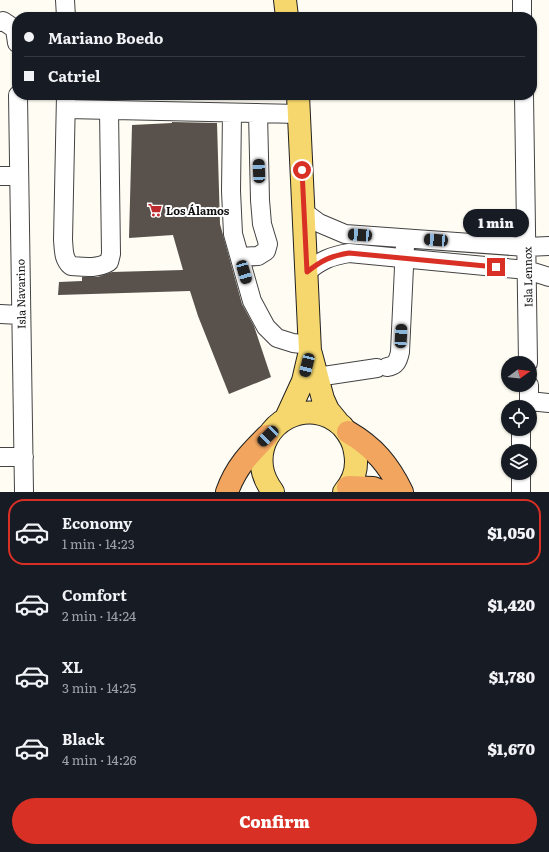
<!DOCTYPE html>
<meta charset="utf-8">
<style>
:root{--surface:#171b24;--page:#20242c;--text:#f1f3f6;--muted:#9ea1a6;--line:#363941;--accent:#d93025}
body{margin:0;font-family:Literata,serif;background:var(--page);color:var(--text);height:100vh;display:flex;flex-direction:column;font-size:15px;white-space:nowrap}
*{box-sizing:border-box;margin:0}
p{font-size:13px;color:var(--muted)}
.icon{flex:none;width:22px;height:22px;fill:none;stroke:currentColor;stroke-width:2;stroke-linecap:round;stroke-linejoin:round}
.map{position:relative;height:492px;overflow:hidden}
.side{display:flex;flex-direction:column;background:var(--surface);flex:1}
.side>*{flex:none}
.guide{position:absolute;left:12px;top:12px;width:525px;height:88px;border-radius:16px;box-shadow:0 1px 3px #0004;display:grid;align-content:center;height:88px;padding:0 12px;background:var(--surface)}
.needle{width:26px;rotate:75deg}
.tools{position:absolute;left:501px;top:356px;display:grid;gap:8px}
.tools a{display:grid;place-items:center;width:36px;height:36px;border-radius:50%;background:var(--surface);box-shadow:0 1px 3px #0004;font-size:20px}
.end{position:absolute;width:18px;height:18px;margin:-9px;border:5px solid #d93025;background:#fff;box-shadow:0 0 0 2px #fff}
.from{border-radius:50%}
.bubble{position:absolute;height:28px;border-radius:14px;background:var(--surface);box-shadow:0 1px 3px #0004;font-size:13px;font-weight:800;line-height:28px;text-align:center}
.car{position:absolute;width:12px;height:24px;margin:-12px -6px;border-radius:5px;box-shadow:0 0 3px 1px #0007;background:linear-gradient(#222 24%,#8ab4d8 0 40%,#222 0 76%,#8ab4d8 0 86%,#222 0)}
.guide b{display:flex;align-items:center;gap:14px;height:38px;font-size:15px}
.guide b+b{border-top:1px solid var(--line)}
.guide i{width:10px;height:10px;background:var(--text)}
ul{padding:7px 0 0;list-style:none}
li{display:flex;align-items:center;gap:12px;height:66px;margin:0 8px 6px;padding:0 4px;border:2px solid transparent;border-radius:16px}
li div{flex:1}
li b{display:block;font-size:15px}
li em{font-style:normal;font-weight:800}
li.current{border-color:var(--accent)}
li>.icon{width:36px;height:36px;stroke-width:1.5}
.action{display:flex;gap:8px;margin-top:auto;padding:8px 12px}
.action a{flex:1;height:46px;border-radius:24px;background:var(--accent);color:#fff;font-size:16px;font-weight:800;line-height:46px;text-align:center}
.map>svg:first-child{display:block}
.building{fill:#59514c}
.lines{fill:none;stroke-linecap:round;stroke-linejoin:round}
.minor-casing{stroke:#434343;stroke-width:20}
.major-casing{stroke:#212121;stroke-width:24}
.highway-casing{stroke:#212121;stroke-width:24}
.minor{stroke:#fff;stroke-width:18}
.major{stroke:#f5d76d;stroke-width:22}
.highway{stroke:#f1a55f;stroke-width:22}
.route{stroke:#d93025;stroke-width:5}
.labels{text-anchor:middle;dominant-baseline:central;stroke-width:4;stroke-linejoin:round;paint-order:stroke}
.poi-label{font-size:11px;font-weight:bold;fill:#101010;stroke:#fff;text-anchor:start}
.street-label{font-size:11px;fill:#101010;stroke:#fff}
</style>
<div class="map">
<svg width="549" height="492" viewBox="0 0 549 492">
<rect width="100%" height="100%" fill="#fffdf3"/>
<path class="building" d="M 172,122 L 217,123 L 220,224 L 242,304 L 254,326 L 271,377 L 229,394 L 198,316 L 190,291 L 58,295 L 59,282 L 82,281 L 82,277 L 98,277 L 112,272 L 183,270 L 173,235 L 129,238 L 132,125 L 172,123 Z"/>
<g class="lines">
<defs>
<path id="minor" d="M 65,0 L 66,17
M 522,0 L 522,17
M 0,22 L 3,21 L 15,29 L 17,43
M 18,95 L 24,492
M 66,95 L 63,240 C 64,250 63,259 71,266 C 84,267 98,269 109,262 L 111,254 L 109,110
M 524,95 L 528,363
M 66,109 L 299,114
M 232,113 L 231,191 L 233,234 L 252,301 L 266,327 L 277,338 L 293,343 L 310,345
M 0,176 L 18,176
M 304,212 L 319,223 L 345,234 L 526,247 L 549,246
M 240,257 L 258,256 L 266,251 L 268,244 L 262,224 L 260,200 L 258,113
M 307,272 C 321,260 331,256 349,253 L 527,270 L 549,277
M 0,314 L 20,315
M 387,367 C 396,366 398,361 400,352 L 405,246
M 317,377 L 377,368
M 529,401 L 549,403
M 527,407 L 529,401 L 529,385
M 521,429 L 521,451
M 0,457 L 24,457
M 521,473 L 521,492"/>
<path id="major" d="M 285,0 L 287,17
M 311,354 L 323,399 L 328,410 L 337,421
M 286,418 L 303,381 L 310,351 L 298,95
M 273,492 C 268,485 263,476 262,467 C 256,423 309,394 342,426 C 349,434 354,442 355,452 C 358,467 354,481 344,492"/>
<path id="highway" d="M 348,432 C 374,447 389,465 402,492
M 348,487 L 373,488 L 383,492
M 227,492 C 236,467 249,454 267,436"/>
</defs>
<use href="#minor" class="minor-casing"/>
<use href="#major" class="major-casing"/>
<use href="#highway" class="highway-casing"/>
<use href="#minor" class="minor"/>
<use href="#major" class="major"/>
<use href="#highway" class="highway"/>
</g>
<g class="lines">
<path class="route" d="M 302,170 L 307,272 C 322,260 331,256 349,253 L 496,267"/>
</g>
<defs>
<symbol id="supermarket-bare" viewBox="-9 -9 18 18"><path d="M-6-5.5h2.5l.6 2H6L4.5 2H-2.5L-4.4-4H-6ZM-1.5 3.2a1.3 1.3 0 1 0 .1 0ZM3 3.2a1.3 1.3 0 1 0 .1 0Z" fill="#be2a2e" stroke="#fff" stroke-width="2.5" paint-order="stroke"/></symbol>
</defs>
<g fill-rule="evenodd">
<use href="#supermarket-bare" x="145" y="200" width="20" height="20"/>
</g>
<g class="labels">
<g class="poi-label">
<text x="166" y="210">Los Álamos</text>
</g>
<g class="street-label">
<text transform="translate(527 277) rotate(-91)">Isla Lennox</text>
<text transform="translate(20 294) rotate(-91)">Isla Navarino</text>
</g>
</g>
</svg>
<div class="tools">
<a><svg class="needle" viewBox="-14 -14 28 28"><path d="M0-13l5 13h-10z" fill="#e53935"/><path d="M0 13l5-13h-10z" fill="#9ea1a6"/></svg></a>
<a><svg class="icon" aria-label="locate" viewBox="0 0 24 24"><circle cx="12" cy="12" r="6"/><path d="M12 2v4M12 18v4M2 12h4M18 12h4"/></svg></a>
<a><svg class="icon" aria-label="layers" viewBox="0 0 24 24"><path d="M12 4l9 5-9 5-9-5zM3 14l9 5 9-5"/></svg></a>
</div>
<i class="end from" style="left:302px;top:170px"></i>
<i class="end" style="left:496px;top:267px"></i>
<div class="bubble" style="left:463px;top:209px;width:66px">1 min</div>
<i class="car" style="left:259px;top:171px;rotate:358deg"></i>
<i class="car" style="left:360px;top:235px;rotate:274deg"></i>
<i class="car" style="left:436px;top:240px;rotate:274deg"></i>
<i class="car" style="left:244px;top:272px;rotate:164deg"></i>
<i class="car" style="left:401px;top:336px;rotate:3deg"></i>
<i class="car" style="left:307px;top:365px;rotate:194deg"></i>
<i class="car" style="left:268px;top:436px;rotate:226deg"></i>
<div class="guide">
<b><i class="from"></i>Mariano Boedo</b>
<b><i></i>Catriel</b>
</div>
</div>
<section class="side">
<ul>
<li class="current"><svg class="icon" aria-label="car" viewBox="0 0 24 24"><path d="M5 17H2v-5l4-1 3-4h7l3 4 3 1v5h-3M9 17h6M6 11h13"/><circle cx="7" cy="17" r="2"/><circle cx="17" cy="17" r="2"/></svg><div><b>Economy</b><p>1 min · 14:23</p></div><em>$1,050</em></li>
<li><svg class="icon" aria-label="car" viewBox="0 0 24 24"><path d="M5 17H2v-5l4-1 3-4h7l3 4 3 1v5h-3M9 17h6M6 11h13"/><circle cx="7" cy="17" r="2"/><circle cx="17" cy="17" r="2"/></svg><div><b>Comfort</b><p>2 min · 14:24</p></div><em>$1,420</em></li>
<li><svg class="icon" aria-label="car" viewBox="0 0 24 24"><path d="M5 17H2v-5l4-1 3-4h7l3 4 3 1v5h-3M9 17h6M6 11h13"/><circle cx="7" cy="17" r="2"/><circle cx="17" cy="17" r="2"/></svg><div><b>XL</b><p>3 min · 14:25</p></div><em>$1,780</em></li>
<li><svg class="icon" aria-label="car" viewBox="0 0 24 24"><path d="M5 17H2v-5l4-1 3-4h7l3 4 3 1v5h-3M9 17h6M6 11h13"/><circle cx="7" cy="17" r="2"/><circle cx="17" cy="17" r="2"/></svg><div><b>Black</b><p>4 min · 14:26</p></div><em>$1,670</em></li>
</ul>
<div class="action"><a>Confirm</a></div>
</section>
